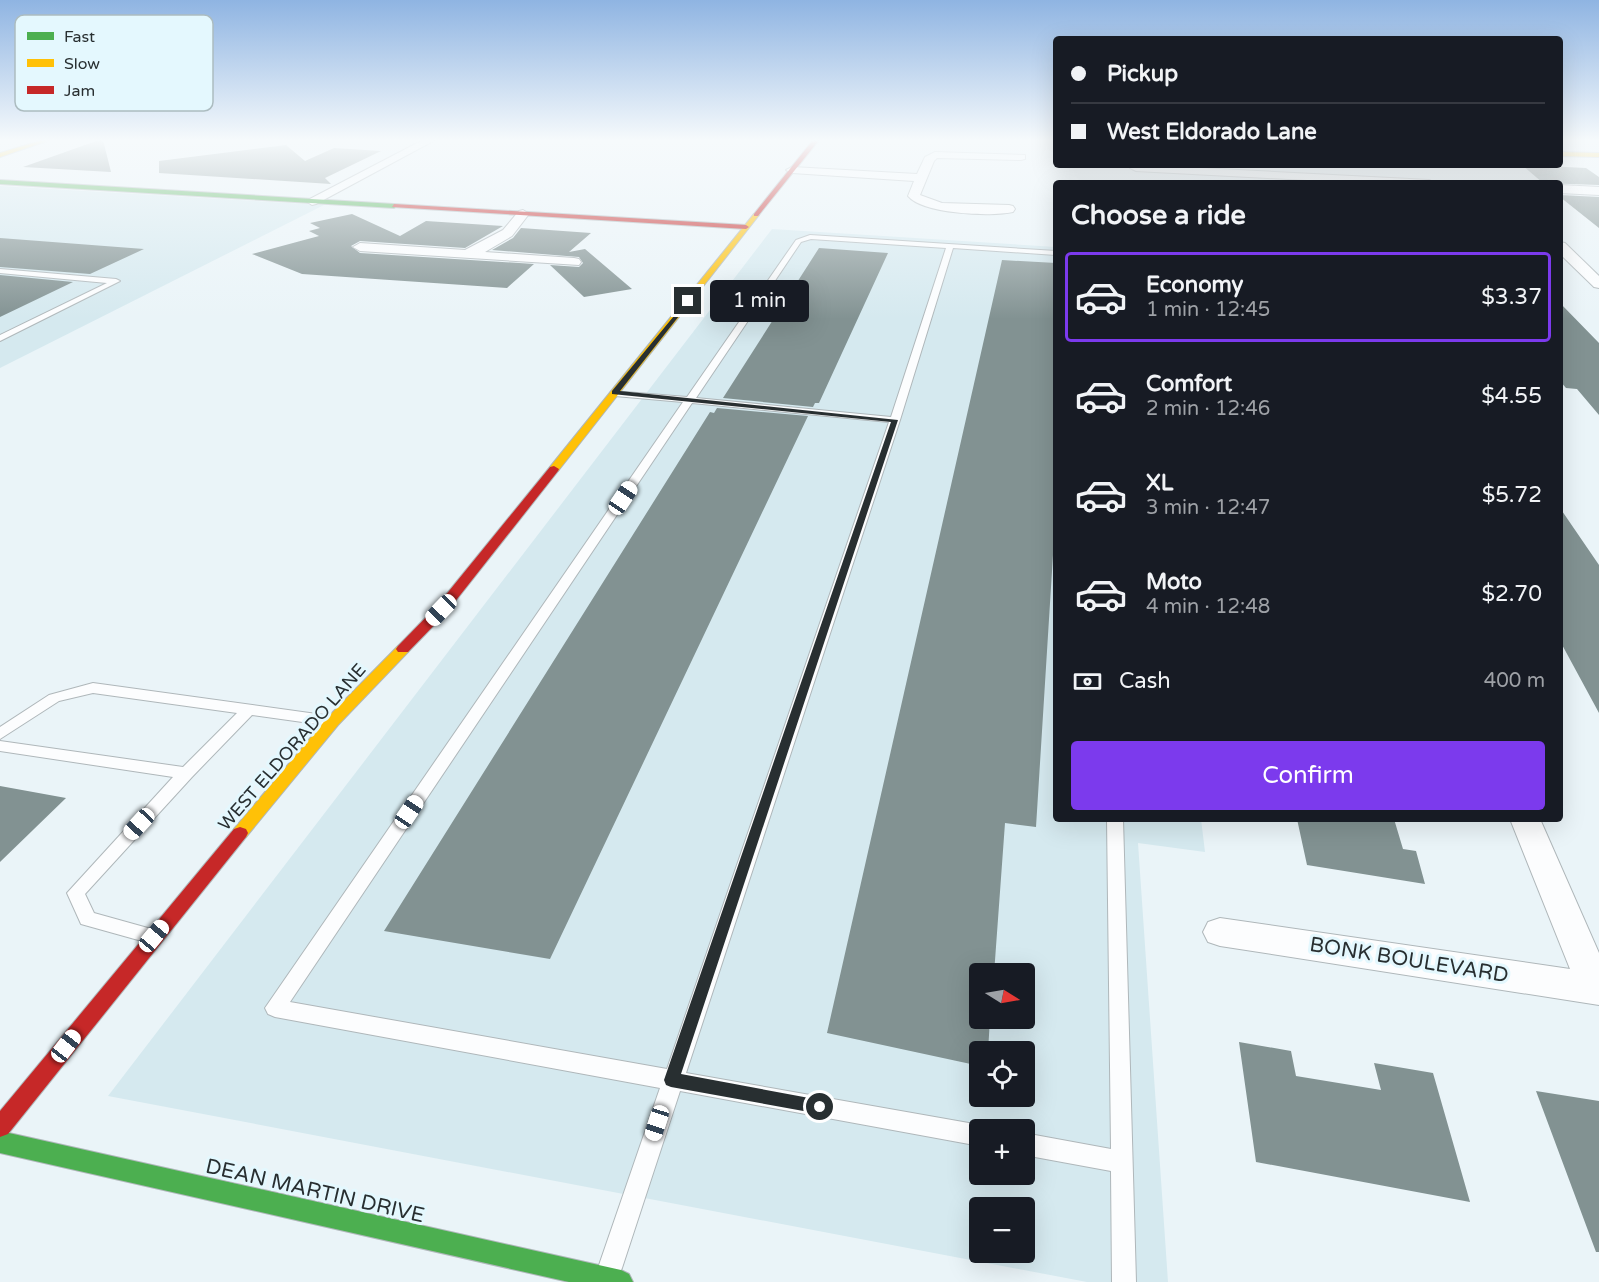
<!DOCTYPE html>
<meta charset="utf-8">
<style>
:root{--surface:#171b24;--page:#242831;--text:#f1f3f6;--muted:#9ea1a6;--line:#363941;--accent:#7c3aed}
body{margin:0;font-family:"Varela Round",sans-serif;background:var(--page);color:var(--text);height:100vh;display:flex;flex-direction:column;font-size:22px;white-space:nowrap}
*{box-sizing:border-box;margin:0}
p{font-size:20px;color:var(--muted)}
.icon{flex:none;width:33px;height:33px;fill:none;stroke:currentColor;stroke-width:2;stroke-linecap:round;stroke-linejoin:round}
.map{position:relative;flex:1;overflow:hidden}
.drawer{position:absolute;left:1053px;top:180px;width:510px;height:642px;display:flex;flex-direction:column;background:var(--surface);border-radius:6px;box-shadow:0 6px 24px #0002}
.drawer>*{flex:none}
.hud{position:absolute;left:1053px;top:36px;width:510px;height:132px;border-radius:6px;box-shadow:0 6px 24px #0002;display:grid;align-content:center;height:132px;padding:0 18px;background:var(--surface)}
.needle{width:39px;rotate:101deg}
.controls{position:absolute;left:969px;top:963px;display:grid;gap:12px}
.controls a{display:grid;place-items:center;width:66px;height:66px;border-radius:6px;background:var(--surface);box-shadow:0 6px 24px #0002;font-size:30px}
.end{position:absolute;width:27px;height:27px;margin:-14px;border:8px solid #282f31;background:#fff;box-shadow:0 0 0 3px #fff}
.from{border-radius:50%}
.bubble{position:absolute;height:42px;border-radius:6px;background:var(--surface);box-shadow:0 6px 24px #0002;font-size:20px;font-weight:600;line-height:42px;text-align:center}
.car{position:absolute;width:18px;height:36px;margin:-18px -9px;border-radius:8px;box-shadow:0 0 4px 2px #0007;background:linear-gradient(#fff 24%,#345 0 40%,#fff 0 76%,#345 0 86%,#fff 0)}
.hud b{display:flex;align-items:center;gap:21px;height:57px;font-size:22px}
.hud b+b{border-top:2px solid var(--line)}
.hud i{width:15px;height:15px;background:var(--text)}
ul{padding:0;list-style:none}
li{display:flex;align-items:center;gap:18px;height:90px;margin:0 12px 9px;padding:0 6px;border:3px solid transparent;border-radius:6px}
li div{flex:1}
li b{display:block;font-size:22px}
li em{font-style:normal;font-weight:600}
li.active{border-color:var(--accent)}
li>.icon{width:54px;height:54px;stroke-width:1.5}
h2{padding:0 18px;font-size:27px;line-height:72px}
.pay{display:flex;align-items:center;gap:15px;height:66px;padding:0 18px;font-size:22px}
.pay p{margin-inline-start:auto}
.action{display:flex;gap:12px;margin-top:auto;padding:12px 18px}
.action a{flex:1;height:69px;border-radius:6px;background:var(--accent);color:#fff;font-size:24px;font-weight:600;line-height:69px;text-align:center}
.map>svg:first-child{display:block}
.built{fill:#d5e9ef;fill-rule:evenodd}
.building{fill:#829292}
.lines{fill:none;stroke-linecap:round;stroke-linejoin:round}
.lane-casing{stroke:#afb7ba;stroke-width:2}
.street-casing{stroke:#afb7ba;stroke-width:2}
.fast-casing{stroke:#afb7ba;stroke-width:2}
.slow-casing{stroke:#afb7ba;stroke-width:2}
.jam-casing{stroke:#afb7ba;stroke-width:2}
.lane{fill:#fcfdfe;fill-rule:evenodd}
.street{fill:#fcfdfe;fill-rule:evenodd}
.fast{fill:#4caf50;fill-rule:evenodd}
.slow{fill:#ffc107;fill-rule:evenodd}
.jam{fill:#c62828;fill-rule:evenodd}
.route{fill:#282f31}
.labels{text-anchor:middle;dominant-baseline:central;stroke-width:6;stroke-linejoin:round;paint-order:stroke}
.street-label{font-size:18px;fill:#282f31;stroke:#e4f8fe}
.near-street-label{font-size:21px;fill:#282f31;stroke:#e4f8fe}
.key{fill:#e4f8fe;stroke:#acbcc0;stroke-width:1.5}
.key-label{font-size:16px;fill:#282f31}
</style>
<div class="map">
<svg width="1599" height="1282" viewBox="0 0 1599 1282">
<rect width="100%" height="100%" fill="#eaf4f8"/>
<path class="built" d="M 0,186 L 324,205 L 0,368 Z
M 772,229 L 1056,247 L 1056,819 L 1201,819 L 1205,852 L 1138,843 L 1168,1282 L 1087,1282 L 108,1096 ZM 980,974 L 1024,974 L 1024,1018 L 980,1018 ZM 980,1052 L 1024,1052 L 1024,1096 L 980,1096 ZM 980,1130 L 1024,1130 L 1024,1174 L 980,1174 ZM 980,1208 L 1024,1208 L 1024,1252 L 980,1252 Z"/>
<path class="building" d="M 99,140 L 103,140 L 111,172 L 23,167 Z
M 286,145 L 305,161 L 334,148 L 381,151 L 325,178 L 331,184 L 159,173 L 159,161 Z
M 1522,165 L 1586,168 L 1599,177 L 1599,185 L 1543,183 Z
M 1560,195 L 1599,197 L 1599,228 L 1560,197 Z
M 352,214 L 400,236 L 426,221 L 503,226 L 465,248 L 360,241 L 351,246 L 360,253 L 534,264 L 507,288 L 302,274 L 252,254 L 319,236 L 309,231 L 320,228 L 310,223 Z
M 521,228 L 591,233 L 569,252 L 585,249 L 632,289 L 584,297 L 550,265 L 579,267 L 583,263 L 579,257 L 492,250 L 513,238 Z
M 0,238 L 144,249 L 90,274 L 0,267 Z
M 819,248 L 888,253 L 819,403 L 815,403 L 813,407 L 723,398 Z
M 1002,260 L 1056,263 L 1056,507 L 1036,827 L 1005,823 L 994,974 L 980,974 L 980,1018 L 990,1018 L 988,1052 L 980,1052 L 980,1066 L 827,1033 Z
M 0,275 L 73,282 L 0,317 Z
M 1560,303 L 1599,343 L 1599,415 L 1577,389 L 1566,388 L 1560,381 Z
M 717,408 L 808,416 L 550,959 L 384,931 L 710,412 L 714,413 Z
M 1560,508 L 1599,565 L 1599,713 L 1560,641 Z
M 0,786 L 66,798 L 0,862 Z
M 1297,819 L 1394,819 L 1403,849 L 1416,851 L 1425,884 L 1307,865 Z
M 1239,1042 L 1291,1051 L 1296,1076 L 1381,1090 L 1374,1063 L 1433,1073 L 1470,1202 L 1256,1162 Z
M 1536,1091 L 1599,1101 L 1599,1252 L 1596,1252 Z"/>
<g class="lines">
<defs>
<path id="lane" d="M 810,235 L 1056,251 L 1056,255 L 953,248 L 900,420 L 686,1073 L 980,1125 L 988,1130 L 980,1130 L 980,1146 L 680,1091 L 622,1268 L 618,1276 L 610,1280 L 602,1276 L 598,1268 L 660,1088 L 275,1017 L 268,1014 L 265,1008 L 683,402 L 615,396 L 610,393 L 612,391 L 687,397 L 796,240 ZM 811,239 L 946,248 L 891,417 L 696,398 L 801,242 ZM 692,403 L 889,422 L 667,1069 L 290,1002 Z
M 0,269 L 116,279 L 120,281 L 0,341 L 0,335 L 107,283 L 0,273 Z
M 93,683 L 331,716 L 336,717 L 338,721 L 336,725 L 331,726 L 252,715 L 192,777 L 85,894 L 94,913 L 155,930 L 158,935 L 155,940 L 149,943 L 81,924 L 67,893 L 173,777 L 0,751 L 0,741 L 183,767 L 237,713 L 93,693 L 59,701 L 0,739 L 0,727 L 49,695 Z
M 1107,819 L 1123,819 L 1136,1282 L 1112,1282 L 1111,1171 L 1024,1155 L 1024,1133 L 1111,1149 Z"/>
<path id="street" d="M 423,140 L 435,140 L 316,204 L 312,205 L 306,201 Z
M 935,152 L 1025,155 L 1025,159 L 1021,160 L 937,158 L 934,161 L 920,195 L 942,203 L 1009,205 L 1013,206 L 1015,209 L 1013,212 C 991,217 923,214 908,196 L 914,181 L 792,173 L 786,170 L 792,167 L 917,174 L 925,157 Z
M 1143,165 L 1429,180 L 1435,183 L 1362,183 L 1136,171 L 1130,168 L 1135,165 Z
M 1560,185 L 1599,187 L 1599,195 L 1560,193 Z
M 523,210 L 529,214 L 512,236 L 485,252 L 574,258 L 579,259 L 581,262 L 579,265 L 360,251 L 353,247 L 360,243 L 465,250 L 503,230 L 519,211 Z
M 1560,242 L 1565,243 L 1599,276 L 1599,288 L 1594,287 L 1560,254 Z
M 1510,819 L 1540,819 L 1599,953 L 1599,1005 L 1220,946 L 1208,942 L 1203,932 L 1208,922 L 1220,918 L 1570,969 Z"/>
<path id="fast" d="M 0,180 L 394,204 L 397,206 L 394,208 L 0,184 Z
M 0,1131 L 621,1270 L 629,1274 L 633,1282 L 569,1282 L 0,1153 Z"/>
<path id="slow" d="M 42,140 L 50,140 L 0,157 L 0,153 Z
M 1560,152 L 1599,153 L 1599,157 L 1560,156 Z
M 754,214 L 759,215 L 558,471 L 550,471 L 550,467 Z
M 403,645 L 408,646 L 410,649 L 408,652 L 338,725 L 246,837 L 240,839 L 234,837 L 232,833 L 234,829 L 328,717 L 398,646 Z"/>
<path id="jam" d="M 813,140 L 819,140 L 758,216 L 754,216 L 754,214 Z
M 394,204 L 746,225 L 749,227 L 746,229 L 392,207 Z
M 554,466 L 559,469 L 558,471 L 446,613 L 408,652 L 398,652 L 396,649 L 398,646 L 436,607 L 550,467 Z
M 240,827 L 246,829 L 248,833 L 246,837 L 8,1134 L 0,1137 L 0,1111 L 234,829 Z"/>
</defs>
<use href="#lane" class="lane-casing"/>
<use href="#street" class="street-casing"/>
<use href="#fast" class="fast-casing"/>
<use href="#slow" class="slow-casing"/>
<use href="#jam" class="jam-casing"/>
<use href="#lane" class="lane"/>
<use href="#street" class="street"/>
<use href="#fast" class="fast"/>
<use href="#slow" class="slow"/>
<use href="#jam" class="jam"/>
</g>
<linearGradient id="sky" x2="0" y2="1"><stop stop-color="#8fb4e2"/><stop offset="0.44" stop-color="#f6fafc"/><stop offset="1" stop-color="#f6fafc" stop-opacity="0"/></linearGradient>
<rect width="1599" height="319" fill="url(#sky)"/>
<path class="route" d="M 688,299 L 690,302 L 620,391 L 898,420 L 681,1074 L 820,1100 L 826,1102 L 828,1107 L 826,1112 L 820,1114 L 671,1087 L 666,1085 L 664,1080 L 891,422 L 612,394 L 612,391 Z"/>
<g class="labels">
<g class="street-label">
<text transform="translate(292 747) rotate(-49)">WEST ELDORADO LANE</text>
</g>
<g class="near-street-label">
<text transform="translate(1409 960) rotate(9)">BONK BOULEVARD</text>
<text transform="translate(315 1191) rotate(13)">DEAN MARTIN DRIVE</text>
</g>
</g>
<rect x="15" y="15" width="198" height="96" rx="9" class="key"/>
<rect x="27" y="32" width="27" height="8" fill="#4caf50"/>
<rect x="27" y="59" width="27" height="8" fill="#ffc107"/>
<rect x="27" y="86" width="27" height="8" fill="#c62828"/>
<g class="key-label">
<text x="64" y="42">Fast</text>
<text x="64" y="69">Slow</text>
<text x="64" y="96">Jam</text>
</g>
</svg>
<div class="controls">
<a><svg class="needle" viewBox="-14 -14 28 28"><path d="M0-13l5 13h-10z" fill="#e53935"/><path d="M0 13l5-13h-10z" fill="#9ea1a6"/></svg></a>
<a><svg class="icon" aria-label="locate" viewBox="0 0 24 24"><circle cx="12" cy="12" r="6"/><path d="M12 2v4M12 18v4M2 12h4M18 12h4"/></svg></a>
<a>+</a>
<a>−</a>
</div>
<i class="end from" style="left:820px;top:1107px"></i>
<i class="end" style="left:688px;top:301px"></i>
<div class="bubble" style="left:710px;top:280px;width:99px">1 min</div>
<i class="car" style="left:623px;top:498px;rotate:34deg"></i>
<i class="car" style="left:441px;top:610px;rotate:224deg"></i>
<i class="car" style="left:409px;top:812px;rotate:34deg"></i>
<i class="car" style="left:139px;top:824px;rotate:223deg"></i>
<i class="car" style="left:154px;top:936px;rotate:40deg"></i>
<i class="car" style="left:66px;top:1046px;rotate:38deg"></i>
<i class="car" style="left:657px;top:1123px;rotate:198deg"></i>
<div class="hud">
<b><i class="from"></i>Pickup</b>
<b><i></i>West Eldorado Lane</b>
</div>
<section class="drawer">
<h2>Choose a ride</h2>
<ul>
<li class="active"><svg class="icon" aria-label="car" viewBox="0 0 24 24"><path d="M5 17H2v-5l4-1 3-4h7l3 4 3 1v5h-3M9 17h6M6 11h13"/><circle cx="7" cy="17" r="2"/><circle cx="17" cy="17" r="2"/></svg><div><b>Economy</b><p>1 min · 12:45</p></div><em>$3.37</em></li>
<li><svg class="icon" aria-label="car" viewBox="0 0 24 24"><path d="M5 17H2v-5l4-1 3-4h7l3 4 3 1v5h-3M9 17h6M6 11h13"/><circle cx="7" cy="17" r="2"/><circle cx="17" cy="17" r="2"/></svg><div><b>Comfort</b><p>2 min · 12:46</p></div><em>$4.55</em></li>
<li><svg class="icon" aria-label="car" viewBox="0 0 24 24"><path d="M5 17H2v-5l4-1 3-4h7l3 4 3 1v5h-3M9 17h6M6 11h13"/><circle cx="7" cy="17" r="2"/><circle cx="17" cy="17" r="2"/></svg><div><b>XL</b><p>3 min · 12:47</p></div><em>$5.72</em></li>
<li><svg class="icon" aria-label="car" viewBox="0 0 24 24"><path d="M5 17H2v-5l4-1 3-4h7l3 4 3 1v5h-3M9 17h6M6 11h13"/><circle cx="7" cy="17" r="2"/><circle cx="17" cy="17" r="2"/></svg><div><b>Moto</b><p>4 min · 12:48</p></div><em>$2.70</em></li>
</ul>
<div class="pay"><svg class="icon" aria-label="cash" viewBox="0 0 24 24"><path d="M3 7h18v10H3z"/><circle cx="12" cy="12" r="2"/></svg>Cash<p>400 m</p></div>
<div class="action"><a>Confirm</a></div>
</section>
</div>
